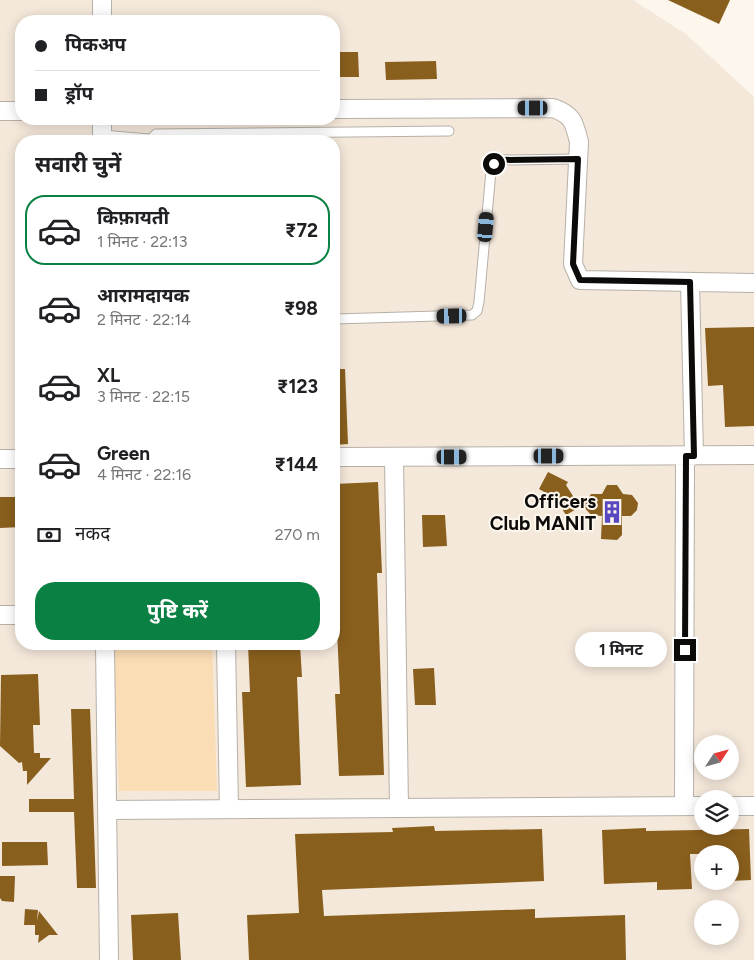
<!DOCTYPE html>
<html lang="hi">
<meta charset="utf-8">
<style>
:root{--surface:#fff;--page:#f6f6f6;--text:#202124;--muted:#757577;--line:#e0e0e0;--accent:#0b8043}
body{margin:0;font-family:Figtree,"Noto Sans Devanagari",sans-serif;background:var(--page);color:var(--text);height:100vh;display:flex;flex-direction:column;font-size:19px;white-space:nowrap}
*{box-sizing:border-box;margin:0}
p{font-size:16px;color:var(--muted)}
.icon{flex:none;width:28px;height:28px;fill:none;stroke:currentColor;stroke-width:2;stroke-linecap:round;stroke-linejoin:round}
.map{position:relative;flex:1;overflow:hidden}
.side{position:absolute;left:15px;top:135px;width:325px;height:515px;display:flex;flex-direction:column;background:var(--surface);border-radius:20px;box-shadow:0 2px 12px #0003}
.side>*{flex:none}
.guide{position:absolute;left:15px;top:15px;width:325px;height:110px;border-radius:20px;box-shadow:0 2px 12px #0003;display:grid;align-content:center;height:110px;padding:0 20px;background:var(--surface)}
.needle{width:32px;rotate:54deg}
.buttons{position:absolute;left:694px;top:735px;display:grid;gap:10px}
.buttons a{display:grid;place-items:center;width:45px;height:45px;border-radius:50%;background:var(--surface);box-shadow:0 2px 12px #0003;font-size:25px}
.end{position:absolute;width:22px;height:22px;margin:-11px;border:6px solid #0d0b09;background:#fff;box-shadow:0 0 0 2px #fff}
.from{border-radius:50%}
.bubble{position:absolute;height:35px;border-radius:18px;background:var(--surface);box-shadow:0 2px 12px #0003;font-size:16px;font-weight:700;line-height:35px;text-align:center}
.car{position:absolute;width:15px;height:30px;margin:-15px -8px;border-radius:6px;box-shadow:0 0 4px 1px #0007;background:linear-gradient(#222 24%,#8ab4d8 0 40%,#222 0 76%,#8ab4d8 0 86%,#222 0)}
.guide b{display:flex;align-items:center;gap:18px;height:48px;font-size:19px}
.guide b+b{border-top:1px solid var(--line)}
.guide i{width:12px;height:12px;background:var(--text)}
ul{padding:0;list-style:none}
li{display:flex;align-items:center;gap:15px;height:70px;margin:0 10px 8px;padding:0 10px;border:2px solid transparent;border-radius:20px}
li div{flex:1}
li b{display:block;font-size:19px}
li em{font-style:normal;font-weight:700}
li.selected{border-color:var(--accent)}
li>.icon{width:45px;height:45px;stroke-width:1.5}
h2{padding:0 20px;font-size:22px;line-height:60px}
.pay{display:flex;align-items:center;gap:12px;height:55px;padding:0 20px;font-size:19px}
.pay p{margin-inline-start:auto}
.primary-button{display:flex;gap:10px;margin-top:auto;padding:10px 20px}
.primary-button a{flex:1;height:58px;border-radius:20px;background:var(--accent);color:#fff;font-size:20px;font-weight:700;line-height:58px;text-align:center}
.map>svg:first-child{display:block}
.built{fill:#f4e8da;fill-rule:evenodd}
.green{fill:#fadcb5}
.building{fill:#895f1d}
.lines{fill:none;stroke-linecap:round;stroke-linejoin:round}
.lane-casing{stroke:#b7b0a8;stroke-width:11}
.street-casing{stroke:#b7b0a8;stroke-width:20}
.lane{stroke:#fff;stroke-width:9}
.street{stroke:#fff;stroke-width:18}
.route{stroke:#0d0b09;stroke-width:6}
.labels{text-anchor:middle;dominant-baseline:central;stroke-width:4;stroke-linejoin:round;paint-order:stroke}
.poi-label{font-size:19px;font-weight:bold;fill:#0d0b09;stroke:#fcf6ed;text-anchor:end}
</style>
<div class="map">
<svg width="754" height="960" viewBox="0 0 754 960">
<rect width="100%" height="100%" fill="#fcf6ed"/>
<path class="built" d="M 0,0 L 633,0 L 686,34 L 754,97 L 754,960 L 0,960 ZM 21,21 L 334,21 L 334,119 L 21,119 ZM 21,141 L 334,141 L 334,644 L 21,644 ZM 702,744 L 730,744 L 730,771 L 702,771 ZM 702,799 L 730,799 L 730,826 L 702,826 ZM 702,854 L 730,854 L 730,881 L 702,881 ZM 702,909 L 730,909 L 730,936 L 702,936 Z"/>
<path class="green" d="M 114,644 L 212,644 L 217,791 L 119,791 Z"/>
<path class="building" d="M 668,0 L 730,0 L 719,24 Z
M 334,52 L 358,52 L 359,77 L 334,77 Z
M 436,61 L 437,79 L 386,80 L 385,62 Z
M 754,327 L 754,426 L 725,427 L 723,385 L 708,386 L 705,328 Z
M 334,369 L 345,369 L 348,444 L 334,445 Z
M 548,472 L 568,482 L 566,485 L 580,507 L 566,515 L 555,498 L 539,489 Z
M 378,482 L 382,573 L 377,573 L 384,775 L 339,776 L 335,694 L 340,694 L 334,567 L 334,484 Z
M 607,485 L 617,485 L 623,494 L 632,495 L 638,503 L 637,510 L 631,516 L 622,516 L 622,535 L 617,540 L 601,539 L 602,516 L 591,515 L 583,506 L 591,494 L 602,494 Z
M 0,497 L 21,497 L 21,527 L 0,528 Z
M 422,515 L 445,515 L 447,546 L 423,547 Z
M 248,644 L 300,644 L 302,677 L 297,677 L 301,785 L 246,787 L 242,692 L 250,692 Z
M 434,668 L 436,705 L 415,705 L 413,669 Z
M 38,674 L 40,725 L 33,725 L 34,753 L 40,753 L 40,758 L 51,758 L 27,785 L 27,771 L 23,771 L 22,762 L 19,763 L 0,746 L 1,675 Z
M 71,709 L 90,709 L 96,888 L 77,888 L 74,812 L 29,812 L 29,799 L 74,799 Z
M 434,826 L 435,831 L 542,829 L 544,881 L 322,890 L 324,916 L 535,909 L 535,918 L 625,915 L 626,960 L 249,960 L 247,915 L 299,913 L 295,834 L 393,832 L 392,828 Z
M 646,828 L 646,831 L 749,829 L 751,880 L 730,881 L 730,854 L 690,854 L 692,889 L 657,890 L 657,882 L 604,884 L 602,830 Z
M 2,842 L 47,842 L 48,865 L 2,866 Z
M 0,876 L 15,876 L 14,902 L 2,901 L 0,898 Z
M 25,909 L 38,910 L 37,921 L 39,911 L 58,935 L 49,935 L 38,943 L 39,935 L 35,935 L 35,925 L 24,925 Z
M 178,913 L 181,960 L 133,960 L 131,915 Z"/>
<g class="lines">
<defs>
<path id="lane" d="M 102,135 L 149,139
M 149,141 L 156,134 L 449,131
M 334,319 L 472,315 L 477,311 L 479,302 L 491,171 L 494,164 L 499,160 L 578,159"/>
<path id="street" d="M 102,0 L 102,21
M 334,109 L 553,108 C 573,115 574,122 579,142 L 573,264 L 580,280 L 754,283
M 0,111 L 21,111
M 102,119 L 102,141
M 690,282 L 694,456
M 334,457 L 754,455
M 394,457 L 399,808
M 0,459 L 21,459
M 0,615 L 21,615
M 105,644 L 109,960
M 226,644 L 229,809
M 684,806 L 685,456
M 730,806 L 754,806
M 107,810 L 702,806"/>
</defs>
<use href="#lane" class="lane-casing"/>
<use href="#street" class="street-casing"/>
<use href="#lane" class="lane"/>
<use href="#street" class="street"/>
</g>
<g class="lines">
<path class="route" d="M 494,164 L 499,160 L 578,159 L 573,264 L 580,280 L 690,282 L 694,456 L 686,456 L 685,650"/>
</g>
<defs>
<symbol id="building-bare" viewBox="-9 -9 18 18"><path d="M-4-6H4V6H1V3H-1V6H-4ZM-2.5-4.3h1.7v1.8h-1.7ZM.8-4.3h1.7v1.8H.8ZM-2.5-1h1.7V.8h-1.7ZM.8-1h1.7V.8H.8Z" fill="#5847bf" stroke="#fcf6ed" stroke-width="2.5" paint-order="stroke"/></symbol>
</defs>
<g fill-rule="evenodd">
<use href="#building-bare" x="596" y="496" width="32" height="32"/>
</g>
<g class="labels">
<g class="poi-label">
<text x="596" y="501">Officers<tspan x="596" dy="22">Club MANIT</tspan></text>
</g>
</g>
</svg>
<div class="buttons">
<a><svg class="needle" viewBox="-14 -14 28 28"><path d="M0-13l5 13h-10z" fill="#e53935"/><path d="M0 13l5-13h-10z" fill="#757577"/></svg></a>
<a><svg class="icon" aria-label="layers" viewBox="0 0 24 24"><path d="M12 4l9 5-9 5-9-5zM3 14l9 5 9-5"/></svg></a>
<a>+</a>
<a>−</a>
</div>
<i class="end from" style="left:494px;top:164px"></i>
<i class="end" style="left:685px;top:650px"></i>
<div class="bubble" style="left:575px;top:632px;width:92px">1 मिनट</div>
<i class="car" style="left:533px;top:108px;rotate:270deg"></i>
<i class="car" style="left:486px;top:227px;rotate:5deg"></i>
<i class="car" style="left:452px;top:316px;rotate:269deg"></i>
<i class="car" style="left:549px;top:456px;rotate:90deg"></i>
<i class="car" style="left:452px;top:457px;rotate:90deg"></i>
<div class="guide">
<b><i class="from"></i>पिकअप</b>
<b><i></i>ड्रॉप</b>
</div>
<section class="side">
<h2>सवारी चुनें</h2>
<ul>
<li class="selected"><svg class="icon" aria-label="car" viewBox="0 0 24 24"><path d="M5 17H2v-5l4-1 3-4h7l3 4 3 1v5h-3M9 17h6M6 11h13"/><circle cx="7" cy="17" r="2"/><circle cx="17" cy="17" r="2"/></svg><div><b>किफ़ायती</b><p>1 मिनट · 22:13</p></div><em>₹72</em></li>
<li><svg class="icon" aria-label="car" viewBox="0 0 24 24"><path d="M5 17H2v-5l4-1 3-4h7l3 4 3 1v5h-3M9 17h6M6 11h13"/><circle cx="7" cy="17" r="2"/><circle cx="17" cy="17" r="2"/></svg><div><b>आरामदायक</b><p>2 मिनट · 22:14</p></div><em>₹98</em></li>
<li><svg class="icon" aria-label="car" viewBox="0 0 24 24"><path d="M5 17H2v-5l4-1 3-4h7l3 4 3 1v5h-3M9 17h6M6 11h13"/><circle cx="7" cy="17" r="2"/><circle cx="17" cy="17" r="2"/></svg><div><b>XL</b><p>3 मिनट · 22:15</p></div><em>₹123</em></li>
<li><svg class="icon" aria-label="car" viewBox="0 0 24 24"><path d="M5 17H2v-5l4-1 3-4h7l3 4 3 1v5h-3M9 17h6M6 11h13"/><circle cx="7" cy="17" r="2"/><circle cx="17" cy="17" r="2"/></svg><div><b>Green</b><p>4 मिनट · 22:16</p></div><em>₹144</em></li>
</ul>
<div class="pay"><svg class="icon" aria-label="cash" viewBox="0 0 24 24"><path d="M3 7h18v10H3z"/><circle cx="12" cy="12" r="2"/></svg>नकद<p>270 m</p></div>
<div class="primary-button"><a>पुष्टि करें</a></div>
</section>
</div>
